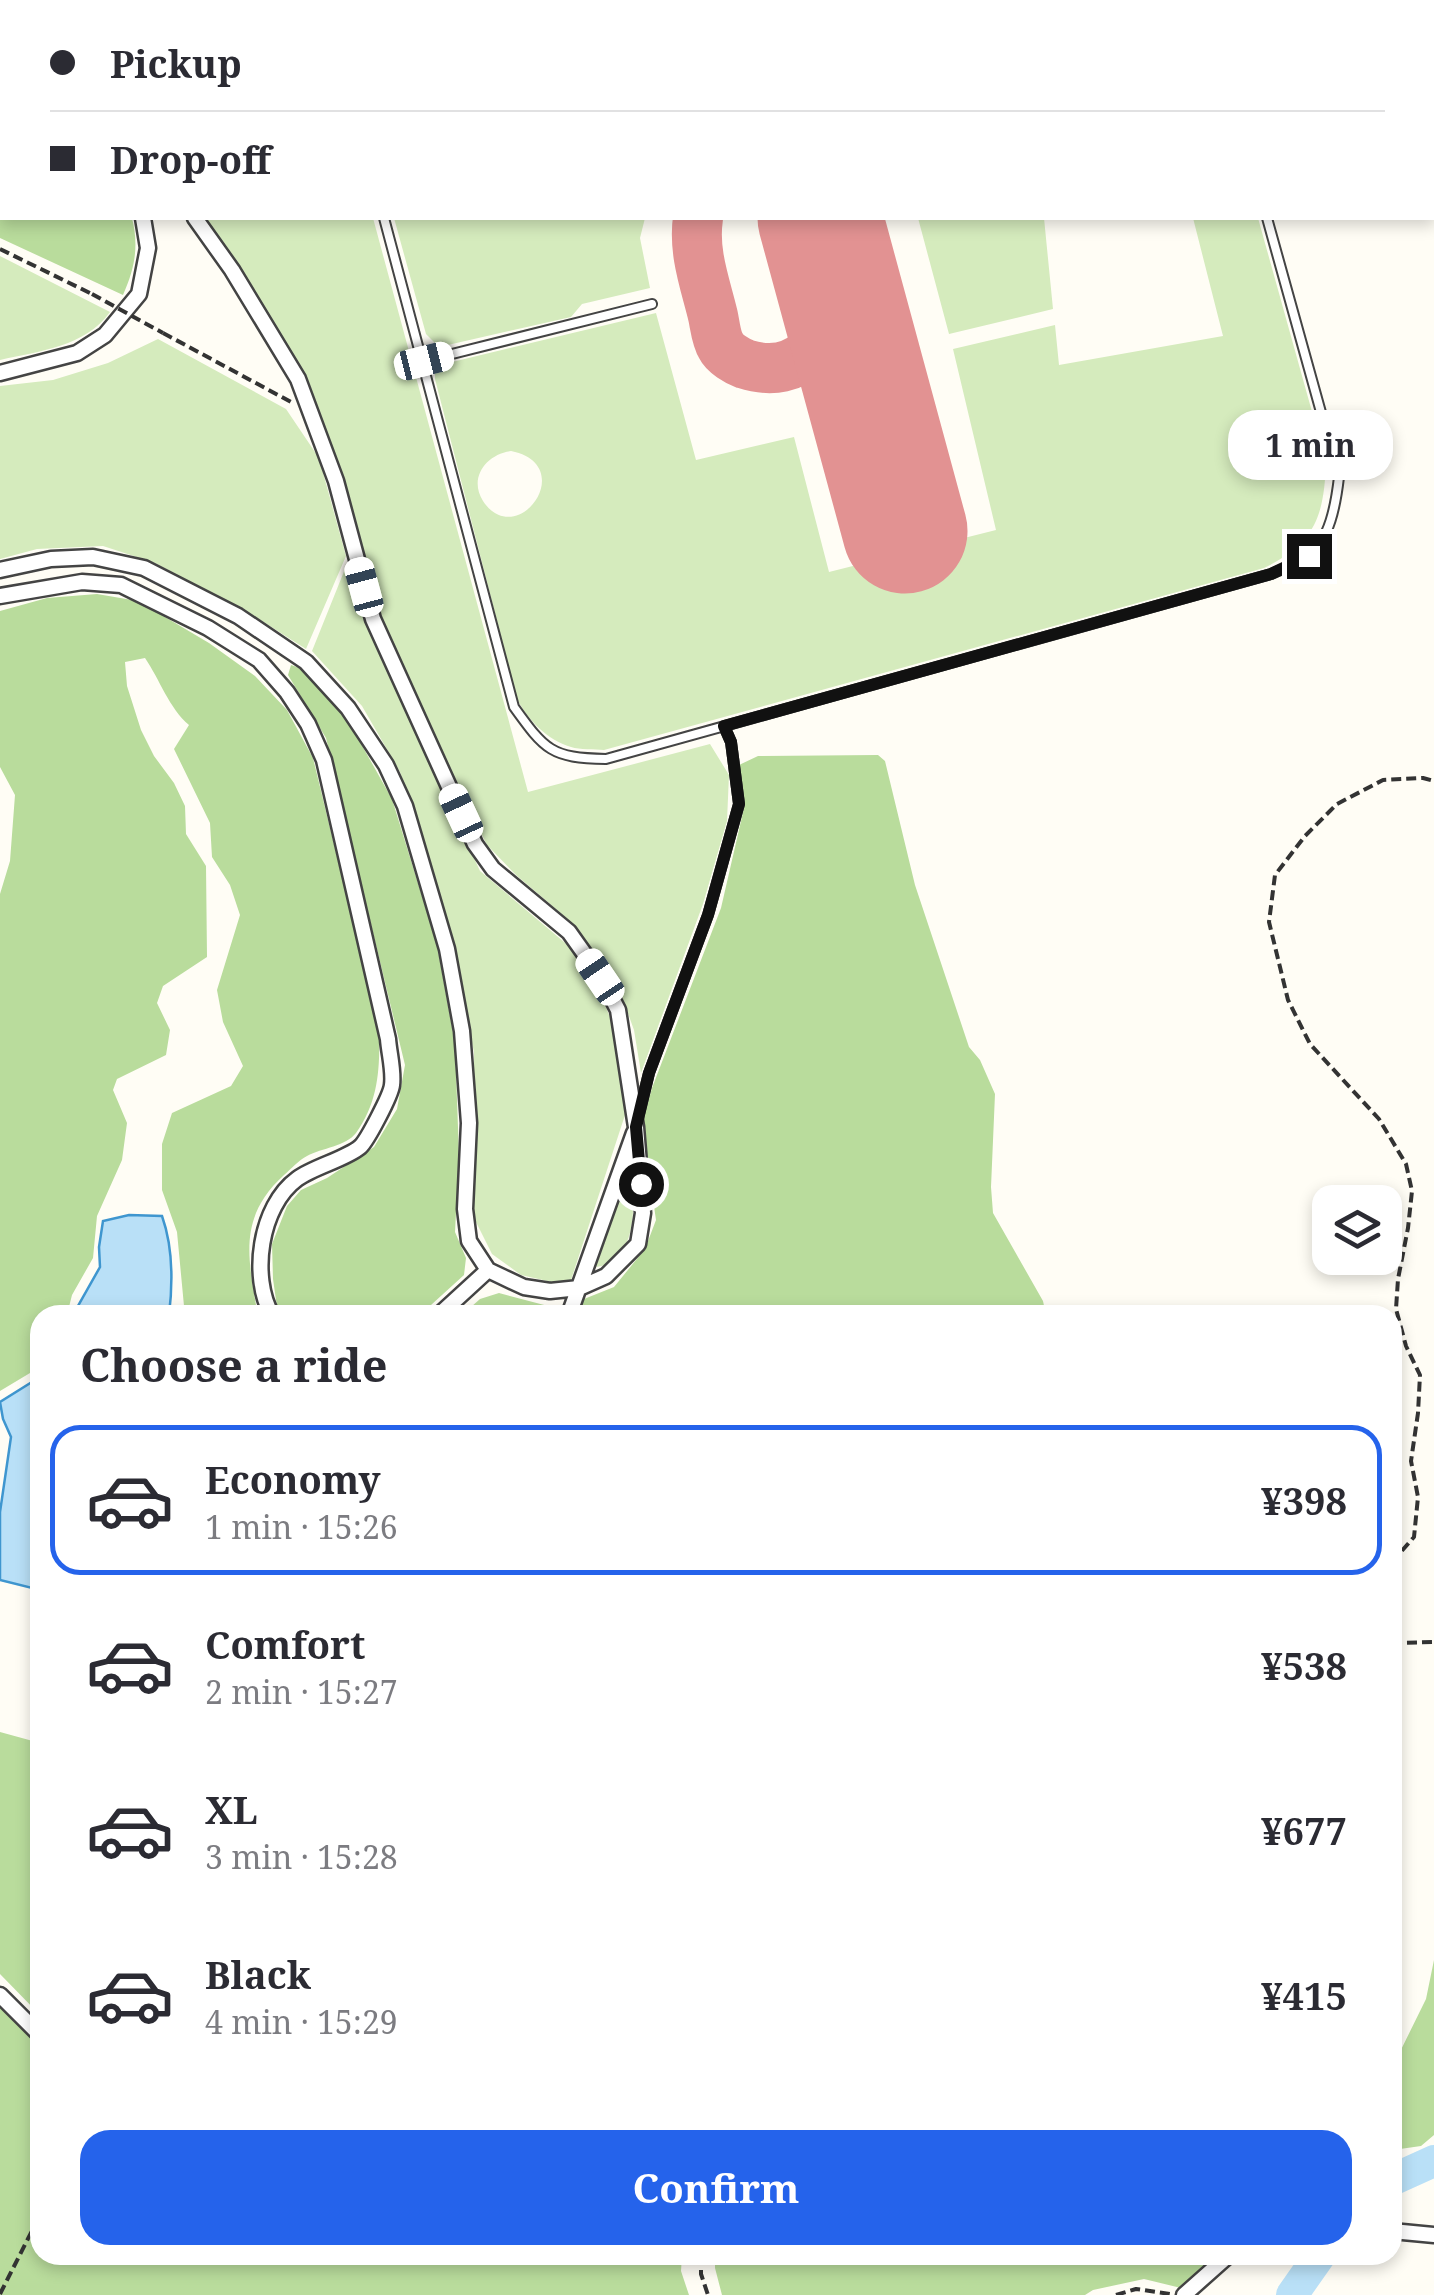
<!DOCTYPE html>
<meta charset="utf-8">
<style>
:root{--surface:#fff;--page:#f2f2f3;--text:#2b2b33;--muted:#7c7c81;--line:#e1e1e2;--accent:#2563eb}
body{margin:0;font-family:"Noto Serif",serif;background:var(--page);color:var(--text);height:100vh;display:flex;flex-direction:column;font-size:38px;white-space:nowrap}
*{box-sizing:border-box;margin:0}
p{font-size:32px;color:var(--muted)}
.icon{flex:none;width:55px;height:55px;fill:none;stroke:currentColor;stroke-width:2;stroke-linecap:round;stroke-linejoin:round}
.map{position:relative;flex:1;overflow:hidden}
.details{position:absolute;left:30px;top:1305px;width:1372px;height:960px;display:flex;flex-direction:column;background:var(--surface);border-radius:30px;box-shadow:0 5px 15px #0003}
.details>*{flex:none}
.top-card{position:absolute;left:0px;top:0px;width:1435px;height:220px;box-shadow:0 5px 15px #0003;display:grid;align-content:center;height:220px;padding:0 50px;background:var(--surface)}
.controls{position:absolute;left:1312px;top:1185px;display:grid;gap:20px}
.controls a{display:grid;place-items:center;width:90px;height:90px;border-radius:20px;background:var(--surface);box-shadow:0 5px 15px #0003;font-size:50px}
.end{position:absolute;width:45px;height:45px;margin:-22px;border:12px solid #111;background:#fff;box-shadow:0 0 0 5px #fff}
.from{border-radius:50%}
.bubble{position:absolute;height:70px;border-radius:30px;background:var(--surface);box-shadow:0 5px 15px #0003;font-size:32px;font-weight:700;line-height:70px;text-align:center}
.car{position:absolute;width:30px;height:60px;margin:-30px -15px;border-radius:12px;box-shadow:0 0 8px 2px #0007;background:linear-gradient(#fff 24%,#345 0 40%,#fff 0 76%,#345 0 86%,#fff 0)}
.top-card b{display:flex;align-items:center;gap:35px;height:95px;font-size:38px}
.top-card b+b{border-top:2px solid var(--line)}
.top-card i{width:25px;height:25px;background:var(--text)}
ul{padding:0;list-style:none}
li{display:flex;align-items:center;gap:30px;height:150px;margin:0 20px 15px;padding:0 30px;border:5px solid transparent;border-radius:30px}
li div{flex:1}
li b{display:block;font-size:38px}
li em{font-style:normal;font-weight:700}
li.selected{border-color:var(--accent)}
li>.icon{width:90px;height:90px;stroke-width:1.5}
h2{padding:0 50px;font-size:45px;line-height:120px}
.cta{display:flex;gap:20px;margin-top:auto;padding:20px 50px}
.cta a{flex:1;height:115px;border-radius:30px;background:var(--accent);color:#fff;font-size:40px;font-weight:700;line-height:115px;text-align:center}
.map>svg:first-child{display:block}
.green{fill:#d5ebbd;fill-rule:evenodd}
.forest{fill:#b9dc9c}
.water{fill:#b9e0f7;stroke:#3f96cf;stroke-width:2.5}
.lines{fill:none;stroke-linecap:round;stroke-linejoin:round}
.river{stroke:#b9e0f7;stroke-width:32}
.taxiway{stroke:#e29292;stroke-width:50}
.runway{stroke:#e29292;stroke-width:125}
.primary-tunnel{stroke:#dbdad3;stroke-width:22;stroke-dasharray:22 11;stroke-linecap:butt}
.service-casing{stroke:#444;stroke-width:12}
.minor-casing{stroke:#444;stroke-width:19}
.primary-casing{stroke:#222;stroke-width:28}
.path{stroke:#333;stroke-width:4;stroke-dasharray:10 5;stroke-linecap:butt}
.service{stroke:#fff;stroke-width:8}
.minor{stroke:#fff;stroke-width:14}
.primary{stroke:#f9d66b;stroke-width:22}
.path-bridge{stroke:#333;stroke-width:4;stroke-dasharray:10 5;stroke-linecap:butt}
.route{stroke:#111;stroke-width:12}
</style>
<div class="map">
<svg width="1434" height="2295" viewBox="0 0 1434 2295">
<rect width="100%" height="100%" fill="#fffdf5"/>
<path class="green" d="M 205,218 L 373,218 L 528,792 L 710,744 L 729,775 L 727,821 L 703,904 L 641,1073 L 634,1030 L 621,994 L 599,958 L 564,916 L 516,875 L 487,845 L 431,732 L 382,617 L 336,456 L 306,375 Z
M 394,218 L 645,218 L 640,238 L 650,288 L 582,304 L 571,317 L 439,347 L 426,334 Z
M 918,218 L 1044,218 L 1053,309 L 949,334 Z
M 1193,218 L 1258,218 L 1326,462 C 1324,517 1315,543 1264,568 L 604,750 C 594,749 580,750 571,747 C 547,740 528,720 517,699 L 435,379 L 435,370 L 448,363 L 656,313 L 696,460 L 794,437 L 829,572 L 996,530 L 953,349 L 1055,325 L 1059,365 L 1223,336 ZM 511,451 C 580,465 517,552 483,501 C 468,477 487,454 511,451 Z
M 0,256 L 110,312 C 85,347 39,351 0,360 Z
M 158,339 L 286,409 L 319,458 L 346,556 L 306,649 L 254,616 L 155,563 L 103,546 L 37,549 L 0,559 L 0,386 L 53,380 L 108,363 Z
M 347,564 L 365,622 L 480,871 L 570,947 L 601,994 L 616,1033 L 625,1115 L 571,1280 L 556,1283 L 521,1275 L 492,1254 L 474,1218 L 474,1052 L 438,886 L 400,772 L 362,706 L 312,651 Z
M 632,1162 C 633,1196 642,1260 596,1267 Z"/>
<path class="forest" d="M 0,136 L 2,136 L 2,218 L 132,218 C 139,246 135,268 123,295 L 0,238 Z
M 97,594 L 138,601 L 209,643 L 255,676 L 287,710 L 313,758 L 379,1030 C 380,1067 379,1101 356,1133 C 346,1146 322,1148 307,1156 C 299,1160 291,1169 284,1175 C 238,1217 248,1257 257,1311 L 260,1315 L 181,1315 L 184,1306 L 177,1232 L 162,1190 L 162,1144 L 172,1113 L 231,1086 L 243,1066 L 223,1022 L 217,990 L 240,915 L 230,885 L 212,857 L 210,823 L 174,749 L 189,725 C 169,708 160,680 145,658 L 125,662 L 127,686 L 141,730 L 154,756 L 174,783 L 185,806 L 186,834 L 206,866 L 207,957 L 163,986 L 157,1003 L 170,1030 L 166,1055 L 117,1079 L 113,1090 L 127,1123 L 122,1160 L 97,1216 L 93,1258 L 72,1295 L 67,1315 L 40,1315 L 40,1367 L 0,1391 L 0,894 L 10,861 L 15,795 L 0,767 L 0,611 L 47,598 Z
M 291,665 L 306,670 L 346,717 L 392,799 L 437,945 L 455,1044 L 459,1155 L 455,1232 L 466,1258 L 464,1275 L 420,1315 L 284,1315 L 277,1307 L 273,1279 L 272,1244 L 287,1206 L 301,1190 L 327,1178 L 374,1147 L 397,1109 L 405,1065 L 326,738 L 288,675 Z
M 878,755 L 885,761 L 915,885 L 969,1047 L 980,1060 L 995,1094 L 991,1187 L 993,1213 L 1043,1301 L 1046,1315 L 576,1315 L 584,1299 L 614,1287 L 645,1249 L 656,1220 L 642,1124 L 652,1088 L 721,908 L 744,808 L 739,765 L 758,756 Z
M 499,1293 L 548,1306 L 553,1315 L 462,1315 L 480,1299 Z
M 0,1732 L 40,1743 L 40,2015 L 0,1974 Z
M 1434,1960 L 1434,2135 L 1421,2146 L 1393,2150 L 1393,2066 L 1426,1999 Z
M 0,2007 L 40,2045 L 40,2255 L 682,2255 L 681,2271 L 689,2295 L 0,2295 Z
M 715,2255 L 1218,2255 L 1181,2288 L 1144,2279 L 1093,2290 L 1085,2295 L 722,2295 L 715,2268 Z"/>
<path class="water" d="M 129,1215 L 162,1216 C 173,1247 173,1282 169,1315 L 76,1315 L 78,1306 L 100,1267 L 99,1247 L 103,1221 Z
M 40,1377 L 40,1590 L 0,1580 L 0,1512 L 11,1437 L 3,1419 L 0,1402 Z"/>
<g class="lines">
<path class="river" d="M 1392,2180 L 1434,2161
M 1292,2295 L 1320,2255"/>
<path class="taxiway" d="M 751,2 L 751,0
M 698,218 C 693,252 705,283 713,316 C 715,325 716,338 721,346 C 725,354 737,361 745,364 C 802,382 829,338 840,290"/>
<path class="runway" d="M 762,0 L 763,2
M 820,218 L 905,531"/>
<path class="primary-tunnel" d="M 428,2 L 440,0"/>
<defs>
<path id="service" d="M 325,0 L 325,2
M 1415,0 L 1416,2
M 384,218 L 514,707 C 545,750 551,758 606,759 L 1271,574 C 1282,569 1297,565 1307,557 C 1330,541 1336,503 1339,477 L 1267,218
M 424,361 L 652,304
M 638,1118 L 649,1073 L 708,915 L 739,804 L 731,742 L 724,726"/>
<path id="minor" d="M 94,0 L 95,2
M 126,0 L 126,2
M 0,373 L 77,353 L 105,335 L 139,294 L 148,248 L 143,218
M 0,570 L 51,559 L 93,557 L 144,568 L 238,616 L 306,662 L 348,708 L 386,765 L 405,806 L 447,949 L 462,1031 L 469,1123 L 465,1209 L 469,1241 L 488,1270 L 524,1287 L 550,1291 L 579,1288 L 606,1276 L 638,1244 L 643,1213 L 636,1127 L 618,1010 L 601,977 L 569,932 L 493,869 L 475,844 L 373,619 L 336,481 L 298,379 L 232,270 L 195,218
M 0,596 L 82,582 L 121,585 L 208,628 L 259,660 L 287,692 L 308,724 L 324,760 L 388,1039 C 389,1053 394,1071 392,1085 C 391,1095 367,1141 360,1147 C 346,1159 313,1167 297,1179 C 260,1206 250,1277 272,1315
M 439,1315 L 488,1270
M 569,1315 L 634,1133
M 0,1995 L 40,2035
M 1392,2231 L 1434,2235
M 1184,2295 L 1229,2255"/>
<path id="primary" d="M 0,96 L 2,96"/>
</defs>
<use href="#service" class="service-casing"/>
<use href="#minor" class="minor-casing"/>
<use href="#primary" class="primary-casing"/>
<path class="path" d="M 0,249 L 92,294
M 163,333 L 291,402
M 1392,1562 L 1414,1537 L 1418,1497 L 1411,1461 L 1418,1413 L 1420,1375 L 1406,1346 L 1396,1309 L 1398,1279 L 1408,1228 L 1412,1191 L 1406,1164 L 1379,1119 L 1310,1044 L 1288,1000 L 1269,922 L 1275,875 L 1305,836 L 1337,804 L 1383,780 L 1423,778 L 1434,781
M 1392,1643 L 1434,1642
M 701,2255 L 701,2274 L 708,2295
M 0,2294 L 40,2215
M 1116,2295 L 1136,2289 L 1170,2294"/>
<use href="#service" class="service"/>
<use href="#minor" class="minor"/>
<use href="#primary" class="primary"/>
<path class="path-bridge" d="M 92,294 L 163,333"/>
</g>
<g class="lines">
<path class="route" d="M 641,1184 L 636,1127 L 649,1073 L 708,915 L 739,804 L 731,742 L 724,726 L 1271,574 L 1309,556"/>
</g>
</svg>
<div class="controls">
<a><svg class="icon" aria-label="layers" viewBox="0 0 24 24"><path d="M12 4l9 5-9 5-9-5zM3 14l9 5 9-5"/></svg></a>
</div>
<i class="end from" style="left:641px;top:1184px"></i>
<i class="end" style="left:1309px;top:556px"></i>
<div class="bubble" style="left:1228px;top:410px;width:165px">1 min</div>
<i class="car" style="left:424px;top:361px;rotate:76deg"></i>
<i class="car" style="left:364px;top:587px;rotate:345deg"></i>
<i class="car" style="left:461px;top:813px;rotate:335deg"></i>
<i class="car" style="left:600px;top:977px;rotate:326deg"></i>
<div class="top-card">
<b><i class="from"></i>Pickup</b>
<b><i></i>Drop-off</b>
</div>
<section class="details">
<h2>Choose a ride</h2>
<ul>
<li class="selected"><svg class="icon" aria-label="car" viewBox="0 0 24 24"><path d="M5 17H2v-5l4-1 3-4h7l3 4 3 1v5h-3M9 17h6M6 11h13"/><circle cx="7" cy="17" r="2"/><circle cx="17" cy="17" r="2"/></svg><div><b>Economy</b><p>1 min · 15:26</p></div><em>¥398</em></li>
<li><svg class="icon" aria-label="car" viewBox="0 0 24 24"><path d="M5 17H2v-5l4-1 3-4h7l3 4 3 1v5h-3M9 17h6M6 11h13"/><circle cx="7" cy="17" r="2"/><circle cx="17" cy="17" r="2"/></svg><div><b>Comfort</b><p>2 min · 15:27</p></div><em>¥538</em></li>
<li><svg class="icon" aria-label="car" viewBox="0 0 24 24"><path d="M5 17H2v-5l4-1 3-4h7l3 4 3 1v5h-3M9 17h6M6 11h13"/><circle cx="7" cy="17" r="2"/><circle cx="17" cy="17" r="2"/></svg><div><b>XL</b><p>3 min · 15:28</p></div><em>¥677</em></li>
<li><svg class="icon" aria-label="car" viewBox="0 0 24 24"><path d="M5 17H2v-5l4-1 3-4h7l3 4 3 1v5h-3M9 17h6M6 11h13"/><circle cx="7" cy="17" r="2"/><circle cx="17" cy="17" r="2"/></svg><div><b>Black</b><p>4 min · 15:29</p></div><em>¥415</em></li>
</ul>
<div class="cta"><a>Confirm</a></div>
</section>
</div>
